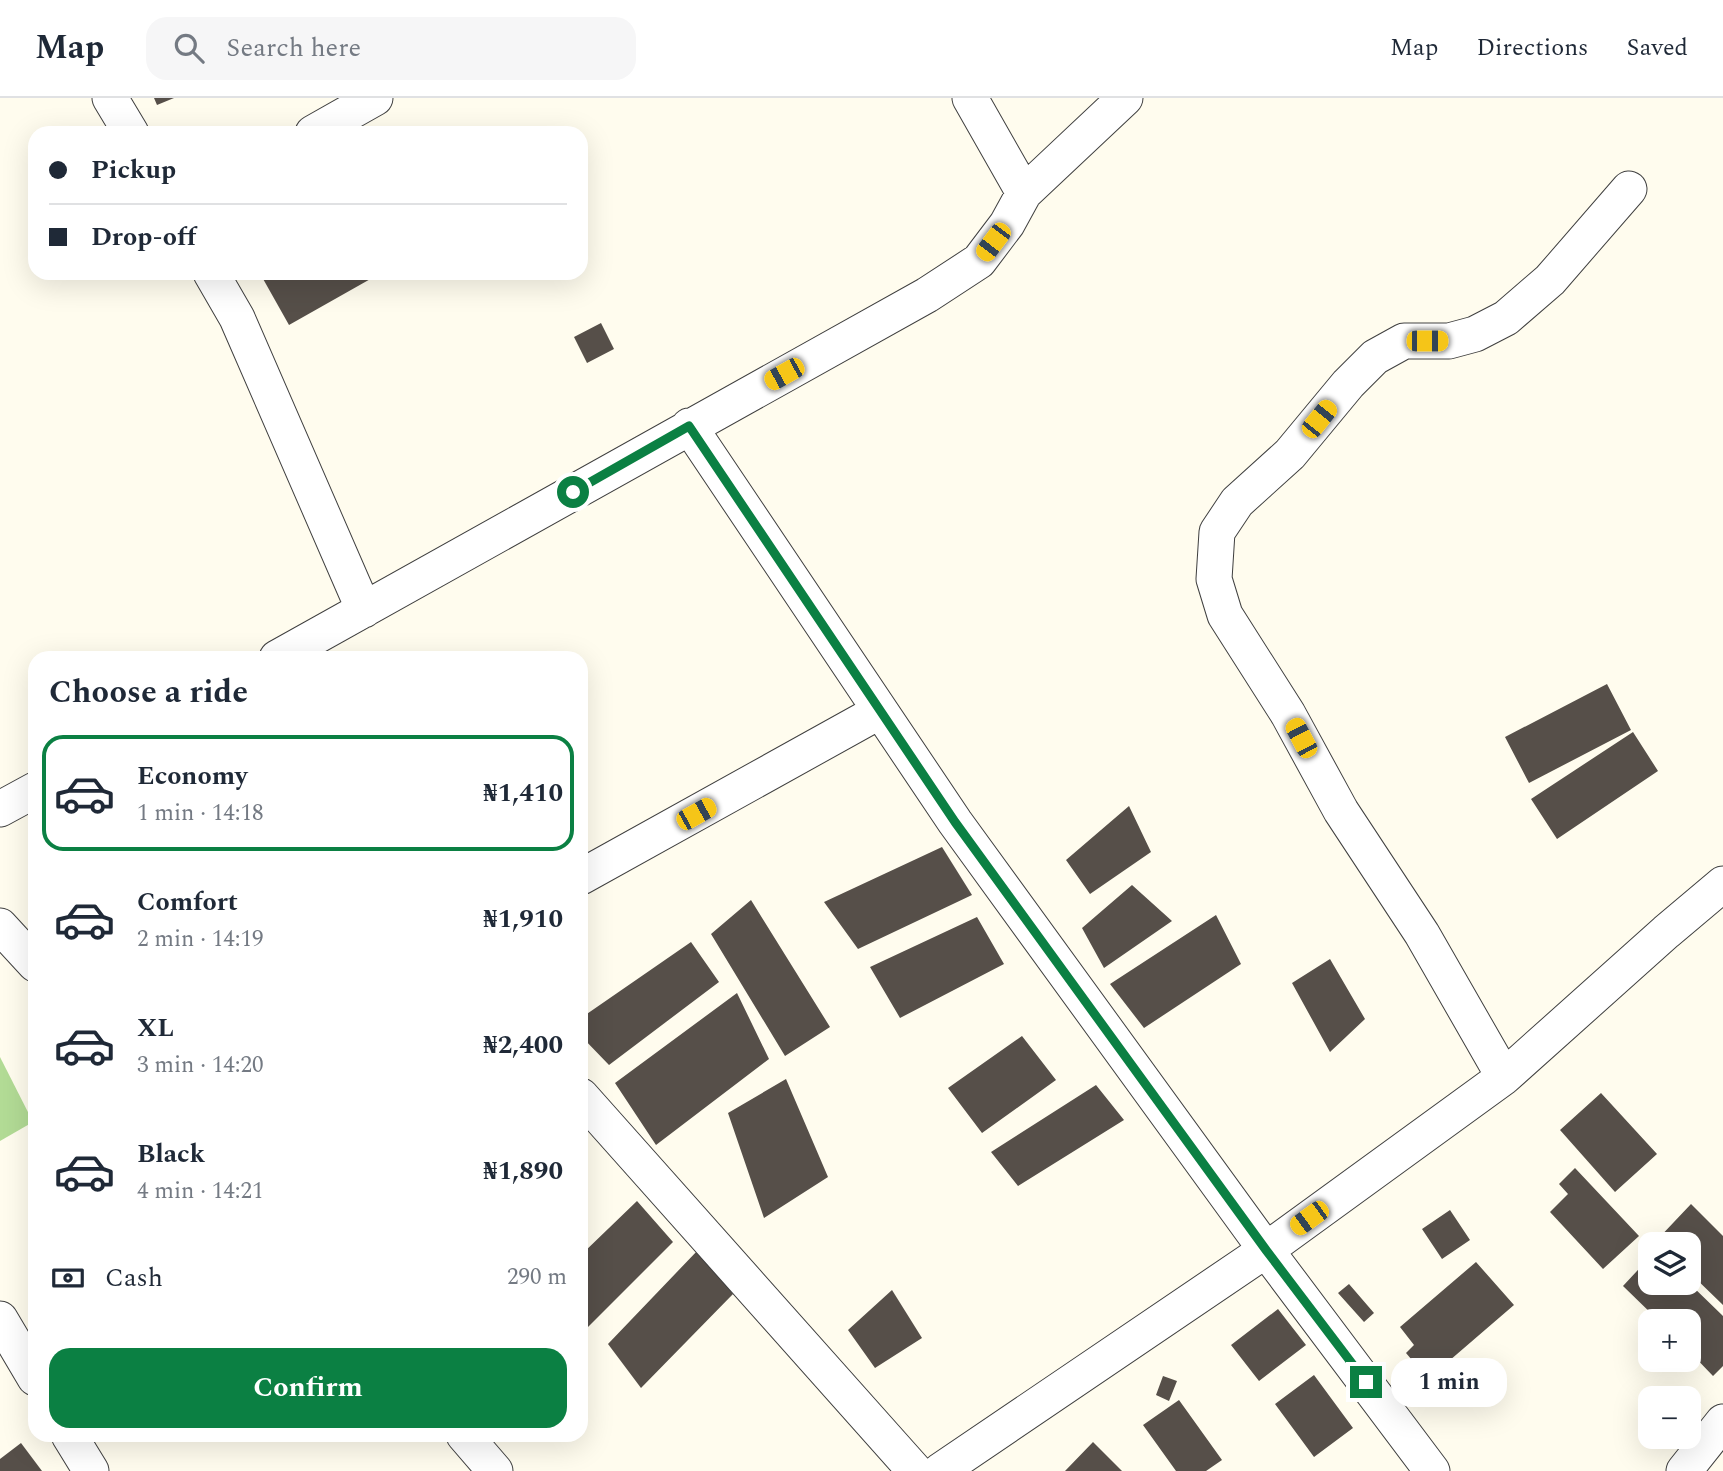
<!DOCTYPE html>
<meta charset="utf-8">
<style>
:root{--surface:#fff;--page:#f6f6f7;--text:#1f2937;--muted:#747a83;--line:#e0e1e3;--accent:#0b8043}
body{margin:0;font-family:Spectral,serif;background:var(--page);color:var(--text);height:100vh;display:flex;flex-direction:column;font-size:26px;white-space:nowrap}
*{box-sizing:border-box;margin:0}
p{font-size:23px;color:var(--muted)}
.icon{flex:none;width:38px;height:38px;fill:none;stroke:currentColor;stroke-width:2;stroke-linecap:round;stroke-linejoin:round}
.map{position:relative;flex:1;overflow:hidden}
.drawer{position:absolute;left:28px;top:553px;width:560px;height:791px;display:flex;flex-direction:column;background:var(--surface);border-radius:21px;box-shadow:0 7px 28px #0002}
.drawer>*{flex:none}
.hud{position:absolute;left:28px;top:28px;width:560px;height:154px;border-radius:21px;box-shadow:0 7px 28px #0002;display:grid;align-content:center;height:154px;padding:0 21px;background:var(--surface)}
.tools{position:absolute;left:1638px;top:1134px;display:grid;gap:14px}
.tools a{display:grid;place-items:center;width:63px;height:63px;border-radius:14px;background:var(--surface);box-shadow:0 7px 28px #0002;font-size:35px}
.end{position:absolute;width:32px;height:32px;margin:-16px;border:9px solid #0b8043;background:#fff;box-shadow:0 0 0 4px #fff}
.from{border-radius:50%}
.bubble{position:absolute;height:49px;border-radius:21px;background:var(--surface);box-shadow:0 7px 28px #0002;font-size:23px;font-weight:700;line-height:49px;text-align:center}
.car{position:absolute;width:21px;height:42px;margin:-21px -10px;border-radius:9px;box-shadow:0 0 5px 2px #0007;background:linear-gradient(#f5c518 24%,#345 0 40%,#f5c518 0 76%,#345 0 86%,#f5c518 0)}
.hud b{display:flex;align-items:center;gap:24px;height:66px;font-size:26px}
.hud b+b{border-top:2px solid var(--line)}
.hud i{width:18px;height:18px;background:var(--text)}
ul{padding:0;list-style:none}
li{display:flex;align-items:center;gap:21px;height:116px;margin:0 14px 10px;padding:0 7px;border:4px solid transparent;border-radius:21px}
li div{flex:1}
li b{display:block;font-size:26px}
li em{font-style:normal;font-weight:700}
li.active{border-color:var(--accent)}
li>.icon{width:63px;height:63px;stroke-width:1.5}
h2{padding:0 21px;font-size:32px;line-height:84px}
.pay{display:flex;align-items:center;gap:18px;height:77px;padding:0 21px;font-size:26px}
.pay p{margin-inline-start:auto}
.cta{display:flex;gap:14px;margin-top:auto;padding:14px 21px}
.cta a{flex:1;height:80px;border-radius:21px;background:var(--accent);color:#fff;font-size:28px;font-weight:700;line-height:80px;text-align:center}
header{display:flex;align-items:center;gap:42px;box-sizing:border-box;height:98px;padding:0 35px;background:var(--surface);border-bottom:2px solid var(--line)}
header strong{font-size:33px}
nav{display:flex;gap:38px;margin-inline-start:auto;font-size:24px}
.search{width:490px;height:63px;background:var(--page);display:flex;align-items:center;gap:18px;box-sizing:border-box;padding:0 24px;border-radius:21px;color:var(--muted);font-size:26px}
.map>svg:first-child{display:block}
.forest{fill:#b2db95}
.building{fill:#564f49}
.lines{fill:none;stroke-linecap:round;stroke-linejoin:round}
.street-casing{stroke:#404040;stroke-width:37}
.street{stroke:#fff;stroke-width:35}
.route{stroke:#0b8043;stroke-width:9}
</style>
<header>
<strong>Map</strong>
<div class="search"><svg class="icon" aria-label="search" viewBox="0 0 24 24"><circle cx="10" cy="10" r="6"/><path d="M15 15l6 6"/></svg>Search here</div>
<nav><a>Map</a><a>Directions</a><a>Saved</a></nav>
</header>
<div class="map">
<svg width="1723" height="1373" viewBox="0 0 1723 1373">
<rect width="100%" height="100%" fill="#fffcee"/>
<path class="forest" d="M 0,959 L 33,1024 L 0,1043 Z"/>
<path class="building" d="M 154,0 L 174,0 L 157,7 Z
M 270,175 L 381,175 L 289,227 L 262,179 Z
M 601,225 L 614,251 L 587,265 L 574,239 Z
M 1607,586 L 1631,632 L 1529,685 L 1505,639 Z
M 1633,634 L 1658,673 L 1557,741 L 1531,701 Z
M 1129,708 L 1151,754 L 1090,796 L 1066,762 Z
M 942,749 L 972,797 L 858,851 L 824,804 Z
M 1132,787 L 1172,823 L 1104,870 L 1082,830 Z
M 751,802 L 830,929 L 785,958 L 711,836 Z
M 1216,817 L 1241,866 L 1144,930 L 1110,886 Z
M 977,819 L 1004,866 L 900,920 L 870,869 Z
M 691,844 L 719,884 L 609,967 L 581,938 L 581,920 Z
M 1330,861 L 1365,921 L 1330,954 L 1292,885 Z
M 737,895 L 769,961 L 656,1047 L 615,985 Z
M 1022,938 L 1056,982 L 982,1035 L 948,990 Z
M 786,981 L 828,1079 L 764,1120 L 728,1015 Z
M 1096,987 L 1124,1022 L 1018,1088 L 991,1054 Z
M 1601,995 L 1657,1056 L 1615,1094 L 1560,1032 Z
M 1575,1070 L 1639,1138 L 1603,1171 L 1550,1114 L 1568,1096 L 1559,1086 Z
M 637,1103 L 673,1144 L 588,1229 L 581,1216 L 581,1157 Z
M 1691,1106 L 1723,1138 L 1723,1207 L 1689,1174 L 1689,1146 L 1660,1146 L 1656,1143 Z
M 1450,1112 L 1470,1142 L 1442,1161 L 1422,1131 Z
M 698,1152 L 733,1196 L 641,1290 L 608,1246 Z
M 1650,1159 L 1650,1185 L 1689,1185 L 1723,1218 L 1723,1268 L 1713,1278 L 1689,1253 L 1689,1223 L 1659,1223 L 1623,1188 Z
M 1476,1164 L 1514,1207 L 1428,1281 L 1406,1255 L 1414,1247 L 1400,1229 Z
M 1349,1186 L 1374,1215 L 1364,1224 L 1338,1195 Z
M 892,1192 L 922,1240 L 875,1270 L 848,1232 Z
M 1278,1211 L 1306,1247 L 1259,1283 L 1231,1247 Z
M 1314,1277 L 1353,1330 L 1314,1359 L 1275,1306 Z
M 1163,1278 L 1177,1283 L 1169,1303 L 1156,1297 Z
M 1179,1302 L 1222,1362 L 1206,1373 L 1176,1373 L 1143,1327 Z
M 1093,1344 L 1122,1373 L 1065,1373 Z
M 21,1345 L 42,1373 L 0,1373 L 0,1361 Z"/>
<g class="lines">
<defs>
<path id="street" d="M 110,0 L 131,35
M 313,35 L 375,0
M 1024,95 L 1125,0
M 211,175 L 237,220 L 364,512
M 689,328 L 955,724 L 1266,1152 L 1432,1373
M 277,560 L 927,197 L 979,163 L 1007,126 L 1024,95 L 970,0
M 0,711 L 35,692
M 581,779 L 880,613
M 0,828 L 35,866
M 1504,979 L 1422,836 L 1341,713 L 1288,616 L 1225,517 L 1214,481 L 1217,434 L 1237,404 L 1290,356 L 1348,286 L 1375,259 L 1404,243 L 1449,243 L 1475,236 L 1506,220 L 1550,182 L 1629,91
M 581,998 L 915,1373
M 0,1221 L 35,1280
M 69,1337 L 91,1373
M 464,1337 L 495,1373
M 940,1373 L 1266,1152 L 1504,979 L 1666,834 L 1723,786
M 1684,1373 L 1723,1324"/>
</defs>
<use href="#street" class="street-casing"/>
<use href="#street" class="street"/>
</g>
<g class="lines">
<path class="route" d="M 573,394 L 689,328 L 955,724 L 1266,1152 L 1366,1284"/>
</g>
</svg>
<div class="tools">
<a><svg class="icon" aria-label="layers" viewBox="0 0 24 24"><path d="M12 4l9 5-9 5-9-5zM3 14l9 5 9-5"/></svg></a>
<a>+</a>
<a>−</a>
</div>
<i class="end from" style="left:573px;top:394px"></i>
<i class="end" style="left:1366px;top:1284px"></i>
<div class="bubble" style="left:1391px;top:1260px;width:116px">1 min</div>
<i class="car" style="left:993px;top:144px;rotate:217deg"></i>
<i class="car" style="left:1427px;top:243px;rotate:90deg"></i>
<i class="car" style="left:784px;top:276px;rotate:241deg"></i>
<i class="car" style="left:1319px;top:321px;rotate:39deg"></i>
<i class="car" style="left:1301px;top:640px;rotate:332deg"></i>
<i class="car" style="left:696px;top:716px;rotate:61deg"></i>
<i class="car" style="left:1309px;top:1120px;rotate:234deg"></i>
<div class="hud">
<b><i class="from"></i>Pickup</b>
<b><i></i>Drop-off</b>
</div>
<section class="drawer">
<h2>Choose a ride</h2>
<ul>
<li class="active"><svg class="icon" aria-label="car" viewBox="0 0 24 24"><path d="M5 17H2v-5l4-1 3-4h7l3 4 3 1v5h-3M9 17h6M6 11h13"/><circle cx="7" cy="17" r="2"/><circle cx="17" cy="17" r="2"/></svg><div><b>Economy</b><p>1 min · 14:18</p></div><em>₦1,410</em></li>
<li><svg class="icon" aria-label="car" viewBox="0 0 24 24"><path d="M5 17H2v-5l4-1 3-4h7l3 4 3 1v5h-3M9 17h6M6 11h13"/><circle cx="7" cy="17" r="2"/><circle cx="17" cy="17" r="2"/></svg><div><b>Comfort</b><p>2 min · 14:19</p></div><em>₦1,910</em></li>
<li><svg class="icon" aria-label="car" viewBox="0 0 24 24"><path d="M5 17H2v-5l4-1 3-4h7l3 4 3 1v5h-3M9 17h6M6 11h13"/><circle cx="7" cy="17" r="2"/><circle cx="17" cy="17" r="2"/></svg><div><b>XL</b><p>3 min · 14:20</p></div><em>₦2,400</em></li>
<li><svg class="icon" aria-label="car" viewBox="0 0 24 24"><path d="M5 17H2v-5l4-1 3-4h7l3 4 3 1v5h-3M9 17h6M6 11h13"/><circle cx="7" cy="17" r="2"/><circle cx="17" cy="17" r="2"/></svg><div><b>Black</b><p>4 min · 14:21</p></div><em>₦1,890</em></li>
</ul>
<div class="pay"><svg class="icon" aria-label="cash" viewBox="0 0 24 24"><path d="M3 7h18v10H3z"/><circle cx="12" cy="12" r="2"/></svg>Cash<p>290 m</p></div>
<div class="cta"><a>Confirm</a></div>
</section>
</div>
